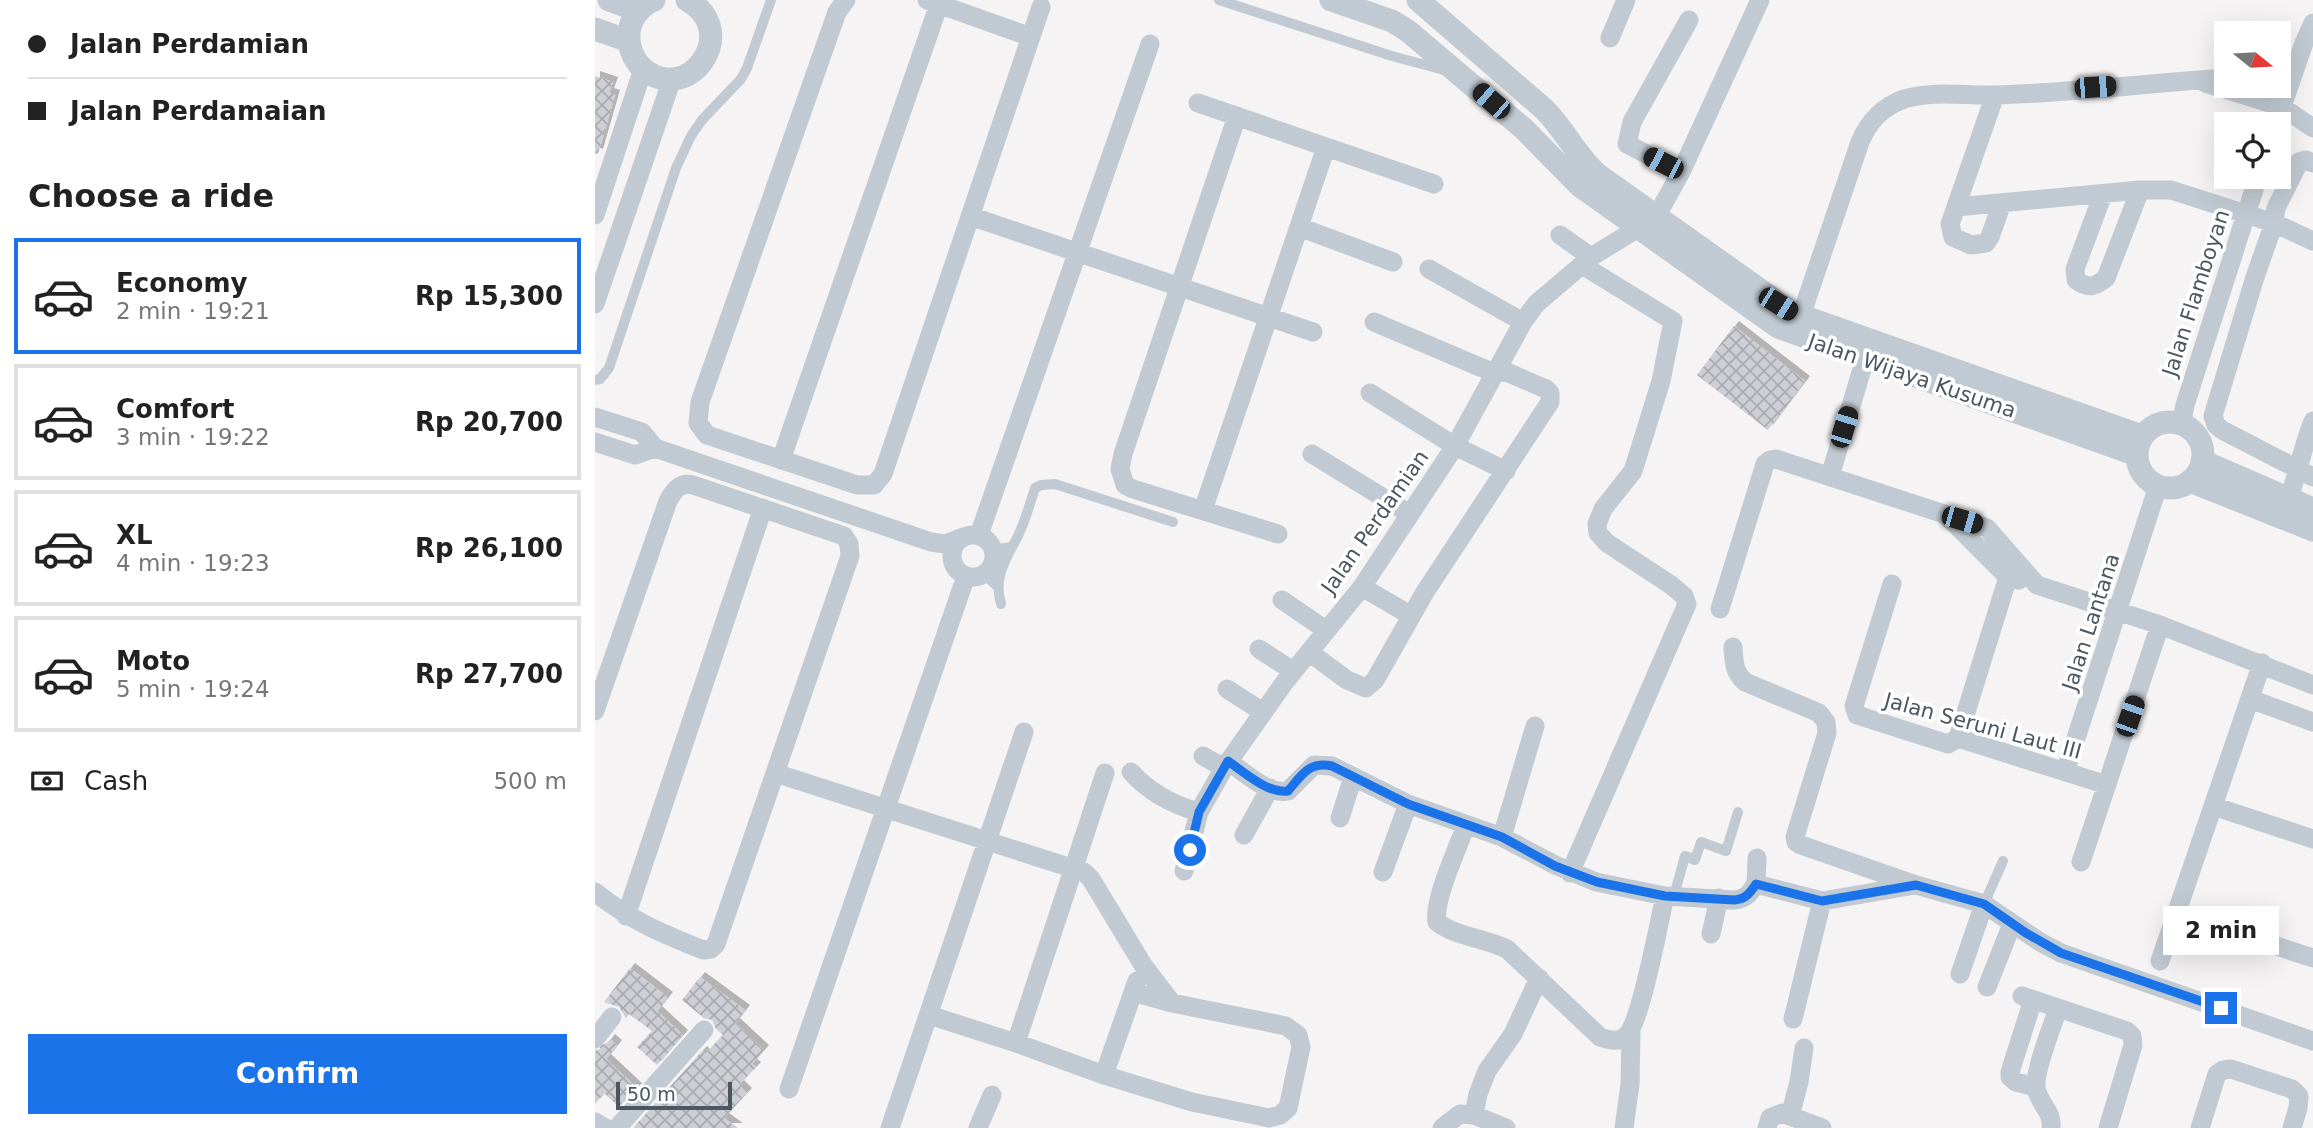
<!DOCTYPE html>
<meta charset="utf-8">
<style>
:root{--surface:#fff;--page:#f2f2f2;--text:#222;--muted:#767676;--line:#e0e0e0;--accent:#1a73e8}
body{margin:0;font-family:"DejaVu Sans",sans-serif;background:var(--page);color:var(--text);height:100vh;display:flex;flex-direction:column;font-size:26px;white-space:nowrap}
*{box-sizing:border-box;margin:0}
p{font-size:23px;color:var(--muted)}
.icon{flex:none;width:38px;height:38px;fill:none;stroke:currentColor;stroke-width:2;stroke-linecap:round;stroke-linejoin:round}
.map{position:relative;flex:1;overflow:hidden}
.panel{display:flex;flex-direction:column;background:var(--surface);width:595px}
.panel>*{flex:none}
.hud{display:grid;align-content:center;height:154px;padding:0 28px;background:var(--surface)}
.needle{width:46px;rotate:108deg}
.controls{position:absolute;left:1619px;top:21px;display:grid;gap:14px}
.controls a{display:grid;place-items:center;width:77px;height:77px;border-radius:0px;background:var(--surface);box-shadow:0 7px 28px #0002;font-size:35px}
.scale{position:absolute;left:21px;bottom:18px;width:116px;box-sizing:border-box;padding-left:7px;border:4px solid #4a5661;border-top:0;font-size:19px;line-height:24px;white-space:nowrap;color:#4a5661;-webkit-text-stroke:5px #fff;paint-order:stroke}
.end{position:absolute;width:32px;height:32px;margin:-16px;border:9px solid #1a73e8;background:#fff;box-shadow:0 0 0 4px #fff}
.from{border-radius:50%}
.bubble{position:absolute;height:49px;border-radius:0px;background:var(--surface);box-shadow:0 7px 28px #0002;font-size:23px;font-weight:800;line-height:49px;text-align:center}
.car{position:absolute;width:21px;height:42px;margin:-21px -10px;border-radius:9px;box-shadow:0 0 5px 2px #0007;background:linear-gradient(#222 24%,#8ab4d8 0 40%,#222 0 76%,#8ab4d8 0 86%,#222 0)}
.hud b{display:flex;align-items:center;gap:24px;height:66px;font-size:26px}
.hud b+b{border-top:2px solid var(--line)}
.hud i{width:18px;height:18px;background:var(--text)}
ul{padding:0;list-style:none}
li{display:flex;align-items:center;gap:21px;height:116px;margin:0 14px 10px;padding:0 14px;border:4px solid var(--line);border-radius:0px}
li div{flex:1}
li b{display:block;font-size:26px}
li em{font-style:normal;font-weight:800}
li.active{border-color:var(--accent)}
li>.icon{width:63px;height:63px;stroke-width:1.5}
h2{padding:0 28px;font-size:32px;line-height:84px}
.pay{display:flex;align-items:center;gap:18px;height:77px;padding:0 28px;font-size:26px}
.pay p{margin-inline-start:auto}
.button{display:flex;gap:14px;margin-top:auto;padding:14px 28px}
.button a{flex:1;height:80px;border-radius:0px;background:var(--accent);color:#fff;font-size:28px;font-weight:800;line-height:80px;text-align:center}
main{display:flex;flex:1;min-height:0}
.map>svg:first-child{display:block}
.building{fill:url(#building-cross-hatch);filter:url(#shadow)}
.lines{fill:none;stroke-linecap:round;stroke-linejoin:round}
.service{stroke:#c1cad2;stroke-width:10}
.minor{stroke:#c1cad2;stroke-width:19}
.tertiary{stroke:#c1cad2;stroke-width:23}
.route{stroke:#1a73e8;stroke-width:9}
.labels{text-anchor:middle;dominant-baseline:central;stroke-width:7;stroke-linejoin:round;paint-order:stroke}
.street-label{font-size:21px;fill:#4a5661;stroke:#fff}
</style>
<main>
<section class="panel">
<div class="hud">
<b><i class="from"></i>Jalan Perdamian</b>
<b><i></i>Jalan Perdamaian</b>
</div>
<h2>Choose a ride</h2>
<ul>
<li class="active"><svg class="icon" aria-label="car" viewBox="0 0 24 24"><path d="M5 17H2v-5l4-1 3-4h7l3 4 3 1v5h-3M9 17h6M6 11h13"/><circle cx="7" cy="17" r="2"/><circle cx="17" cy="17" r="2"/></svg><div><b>Economy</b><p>2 min · 19:21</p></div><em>Rp 15,300</em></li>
<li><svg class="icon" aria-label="car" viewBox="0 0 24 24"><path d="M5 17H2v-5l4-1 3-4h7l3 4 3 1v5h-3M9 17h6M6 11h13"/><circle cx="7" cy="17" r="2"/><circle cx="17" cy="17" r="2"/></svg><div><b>Comfort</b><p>3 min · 19:22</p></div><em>Rp 20,700</em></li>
<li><svg class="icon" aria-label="car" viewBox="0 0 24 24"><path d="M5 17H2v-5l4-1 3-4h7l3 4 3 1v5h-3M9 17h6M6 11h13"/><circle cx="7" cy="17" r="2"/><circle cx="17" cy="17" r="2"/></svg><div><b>XL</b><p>4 min · 19:23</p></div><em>Rp 26,100</em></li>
<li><svg class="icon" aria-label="car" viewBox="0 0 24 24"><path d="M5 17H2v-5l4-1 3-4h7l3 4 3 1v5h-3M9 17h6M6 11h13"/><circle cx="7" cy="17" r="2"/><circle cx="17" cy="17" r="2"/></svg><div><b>Moto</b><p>5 min · 19:24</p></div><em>Rp 27,700</em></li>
</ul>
<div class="pay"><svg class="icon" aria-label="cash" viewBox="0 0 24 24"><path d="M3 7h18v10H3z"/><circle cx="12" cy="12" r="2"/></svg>Cash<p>500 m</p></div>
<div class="button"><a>Confirm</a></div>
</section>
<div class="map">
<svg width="1718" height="1128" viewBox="0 0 1718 1128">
<defs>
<pattern id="building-cross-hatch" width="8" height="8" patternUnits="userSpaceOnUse" patternTransform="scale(1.75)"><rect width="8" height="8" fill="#cdcfd5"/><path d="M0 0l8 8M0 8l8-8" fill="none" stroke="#a8abb0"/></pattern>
<filter id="shadow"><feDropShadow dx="5" dy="-5" stdDeviation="0" flood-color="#0004"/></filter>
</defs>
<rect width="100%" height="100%" fill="#f5f3f3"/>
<path class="building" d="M 0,76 L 18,82 L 14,93 L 20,95 L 3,154 L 0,153 Z
M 1139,326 L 1210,381 L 1173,430 L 1102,375 Z
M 35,968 L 73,997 L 62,1011 L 88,1035 L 62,1065 L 42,1047 L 57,1031 L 34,1014 L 31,1018 L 24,1007 L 9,1002 Z
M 105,977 L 150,1010 L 140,1023 L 169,1050 L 157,1064 L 161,1067 L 144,1085 L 152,1093 L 129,1118 L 143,1128 L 38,1128 L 107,1051 L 110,1054 L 128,1035 L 121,1029 L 117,1020 L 109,1018 L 87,1000 Z
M 15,1039 L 22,1045 L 11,1059 L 42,1088 L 24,1107 L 9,1093 L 0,1104 L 0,1051 L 9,1047 Z"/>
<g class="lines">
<path class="service" d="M 624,0 L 797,56 L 849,70
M 0,380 L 5,379 L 14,368 L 81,168 L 96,136 L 107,120 L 146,79 L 152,68 L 176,0
M 398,550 L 416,547
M 389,574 L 402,586
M 406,604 C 398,577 411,559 423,536 C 430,521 435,504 440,488 L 446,485 L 460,484 L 578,522
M 1079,896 L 1090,856 L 1100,860 L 1106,842 L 1131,851 L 1143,812
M 1389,904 L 1408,861"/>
<path class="minor" d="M 251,0 L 242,12 L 105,402 L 103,423 L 112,435 L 262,485 L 279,485 L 288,474 L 446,7
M 332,0 L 436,37
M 1015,38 L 1031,0
M 1610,83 L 1687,107 L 1718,128
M 1400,95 L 1355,224 L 1358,237 L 1376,245 L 1391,243 L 1395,237 L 1407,203
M 603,103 L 839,184
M 642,116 L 528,454 L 525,469 L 530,485 L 538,489 L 683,534
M 1681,124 L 1709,43 L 1718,23
M 1718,163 L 1711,160 L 1704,162 L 1681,208 L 1679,223 L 1660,277 L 1618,416 L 1621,425 L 1627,430 L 1718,477
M 1086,172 L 1032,144 L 1037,122 L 1094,20
M 1508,194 L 1480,269 L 1481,280 C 1493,289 1500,287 1511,278 L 1545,190
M 1361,207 L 1545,190 L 1576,190 L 1679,223 L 1718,241
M 0,215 L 48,69
M 375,216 L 718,332
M 704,227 L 798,262
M 965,235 L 996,257
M 834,269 L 928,322
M 0,304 L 77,79
M 1206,316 L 1265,142 C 1274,121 1287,107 1309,99 C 1340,90 1369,96 1400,95 C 1477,93 1554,83 1631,78
M 775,393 L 860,446 L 911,471
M 0,417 L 47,432 L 60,448 L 336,542 L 350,544 L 368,537
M 1586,424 L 1590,405 L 1663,177
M 0,442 L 40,455 L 60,448
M 717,454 L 815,514
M 186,460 L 344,4
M 1235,476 L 1270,359
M 1694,498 C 1703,472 1708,446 1718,421
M 608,510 L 731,147
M 1354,518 L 1413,577 L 1424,580
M357 556a21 21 0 1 1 42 0a21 21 0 1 1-42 0Z
M 384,535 L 555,44
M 1297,584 L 1259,706 L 1262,715 L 1353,744 L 1363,738 L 1512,785
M 767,587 L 815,615
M 687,600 L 731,630
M 1125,609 L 1170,464 L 1175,460 L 1181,459 L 1392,528 L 1442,585 L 1565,625 L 1718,685
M 1138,647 C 1139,663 1139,672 1150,682 L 1224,713 L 1231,722 L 1232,733 L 1200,837 L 1201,842 L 1206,845 L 1321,885 L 1389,904 L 1445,942 L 1466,953 L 1718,1041
M 664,649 L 698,671
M 714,652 L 752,680 L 771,688 L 780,680 L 830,592 L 955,402 L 955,393 L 951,389 L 914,373 L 892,370 L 779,322
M 632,689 L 668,712
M 1655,699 L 1718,722
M 0,711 L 73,501 C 79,490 85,482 98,485 L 249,536 L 254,544 L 255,556 L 121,944 L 116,949 L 108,950 C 66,933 36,921 0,892
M 1363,738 L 1413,577
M 608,756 L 629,768
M 633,761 C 649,772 673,795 693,791 L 719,765 L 737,766 L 813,804 L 907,837 L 960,865 L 1001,882 L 1070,896 L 1139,900 C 1151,899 1155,893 1161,884 L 1227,901 L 1320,885
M 536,772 C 554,792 578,805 604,812
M 1470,772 L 1563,486
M 180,773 L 489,872 L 496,879 L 548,965 L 577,1003
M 1618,806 L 1718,839
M 745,818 L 758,777
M 871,825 C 863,848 838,900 842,922 C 861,937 890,938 912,949 L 1005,1037 C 1014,1040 1023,1043 1031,1036 C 1046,1023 1064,921 1070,896
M 649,835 L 675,788
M 907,837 L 940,726
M 1486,862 L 1565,625
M 589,871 L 604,812 L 629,768 L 689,683 L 767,587 L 860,446 L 928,322 L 941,304 L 996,257 L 1061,217 L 1086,172 L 1165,0
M 788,872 L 813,804
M 975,873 L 1092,604 L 1089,596 L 1076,585 L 1012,543 L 1003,533 L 1002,524 L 1008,509 L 1038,471 L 1066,381 L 1078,321 L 987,265
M 1161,884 L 1162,858
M 1581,913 L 1718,958
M 31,916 L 168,508
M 1116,934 L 1124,898
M 1565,961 L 1667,663
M 1365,974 L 1389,904
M 1392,987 L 1417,924
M 1427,996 L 1532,1031 L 1537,1036 L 1538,1045 L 1513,1128
M 1438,1000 L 1415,1072 L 1415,1077 L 1421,1082 L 1441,1087
M 334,1015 L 421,1043 L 509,1075 L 597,1102 L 674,1118 L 685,1115 L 693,1108 L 706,1047 L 703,1035 L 691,1026 L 577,1003 L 538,992
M 1198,1019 L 1227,901
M 0,1039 L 17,1017
M 421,1043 L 510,773
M 509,1075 L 542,981
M 194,1089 L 371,576
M 879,1115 L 883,1094 L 892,1071 L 918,1034 L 944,978
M 1195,1116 L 1204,1082 L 1209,1048
M 0,1122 L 10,1128
M 22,1128 L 109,1030
M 295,1128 L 429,732
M 383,1128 L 397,1095
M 847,1128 L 865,1114 L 879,1115 L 911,1128
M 1029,1128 L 1035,1084 L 1036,1030
M 1172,1128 L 1175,1118 L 1187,1113 L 1227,1128
M 1456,1128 C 1458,1111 1444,1104 1441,1088 C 1439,1072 1457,1026 1463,1009
M 1605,1128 L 1622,1074 L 1628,1070 L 1636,1069 L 1697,1089 L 1704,1096 L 1703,1108 L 1697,1128"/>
<path class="tertiary" d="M 14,0 L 44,11
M 59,0 C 45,6 35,19 34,33 C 33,46 38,59 47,68 C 93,108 148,31 92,0
M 736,0 L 797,21 L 813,31 L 929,129 L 985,186 L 1183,327 L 1542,455
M 823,0 L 949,109 C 969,129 981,155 1002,174 L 1196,312 L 1547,436
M 0,29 L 34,41
M1542 455a33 33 0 1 1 66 0a33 33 0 1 1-66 0Z
M 1607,461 L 1718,509
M 1595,481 L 1718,530"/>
</g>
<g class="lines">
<path class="route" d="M 595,850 L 604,812 L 633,761 C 649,772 673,794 693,791 C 707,775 714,761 737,766 L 813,804 L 907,837 L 960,866 L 1002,882 L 1070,896 L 1139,900 C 1151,899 1155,893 1161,884 L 1227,901 L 1321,885 L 1389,904 L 1431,933 L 1466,953 L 1626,1008"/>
</g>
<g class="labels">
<g class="street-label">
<text transform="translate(1601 293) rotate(-72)">Jalan Flamboyan</text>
<text transform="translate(1317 376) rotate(19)">Jalan Wijaya Kusuma</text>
<text transform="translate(780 522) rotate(-55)">Jalan Perdamian</text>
<text transform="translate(1496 622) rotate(-72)">Jalan Lantana</text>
<text transform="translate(1388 726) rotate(15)">Jalan Seruni Laut III</text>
</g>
</g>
</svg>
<div class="controls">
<a><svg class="needle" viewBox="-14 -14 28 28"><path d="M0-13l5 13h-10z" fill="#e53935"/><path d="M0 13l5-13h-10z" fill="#767676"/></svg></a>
<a><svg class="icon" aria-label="locate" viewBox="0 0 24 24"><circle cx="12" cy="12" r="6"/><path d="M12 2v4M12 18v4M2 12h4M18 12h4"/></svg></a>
</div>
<div class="scale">50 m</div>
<i class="end from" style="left:595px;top:850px"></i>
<i class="end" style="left:1626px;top:1008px"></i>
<div class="bubble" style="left:1568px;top:906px;width:116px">2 min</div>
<i class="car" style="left:1500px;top:87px;rotate:86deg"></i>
<i class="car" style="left:896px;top:101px;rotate:311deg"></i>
<i class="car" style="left:1068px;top:163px;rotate:297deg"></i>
<i class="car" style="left:1183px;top:304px;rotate:122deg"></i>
<i class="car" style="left:1249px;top:427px;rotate:17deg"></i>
<i class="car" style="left:1367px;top:520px;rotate:106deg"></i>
<i class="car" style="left:1535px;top:716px;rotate:19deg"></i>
</div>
</main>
